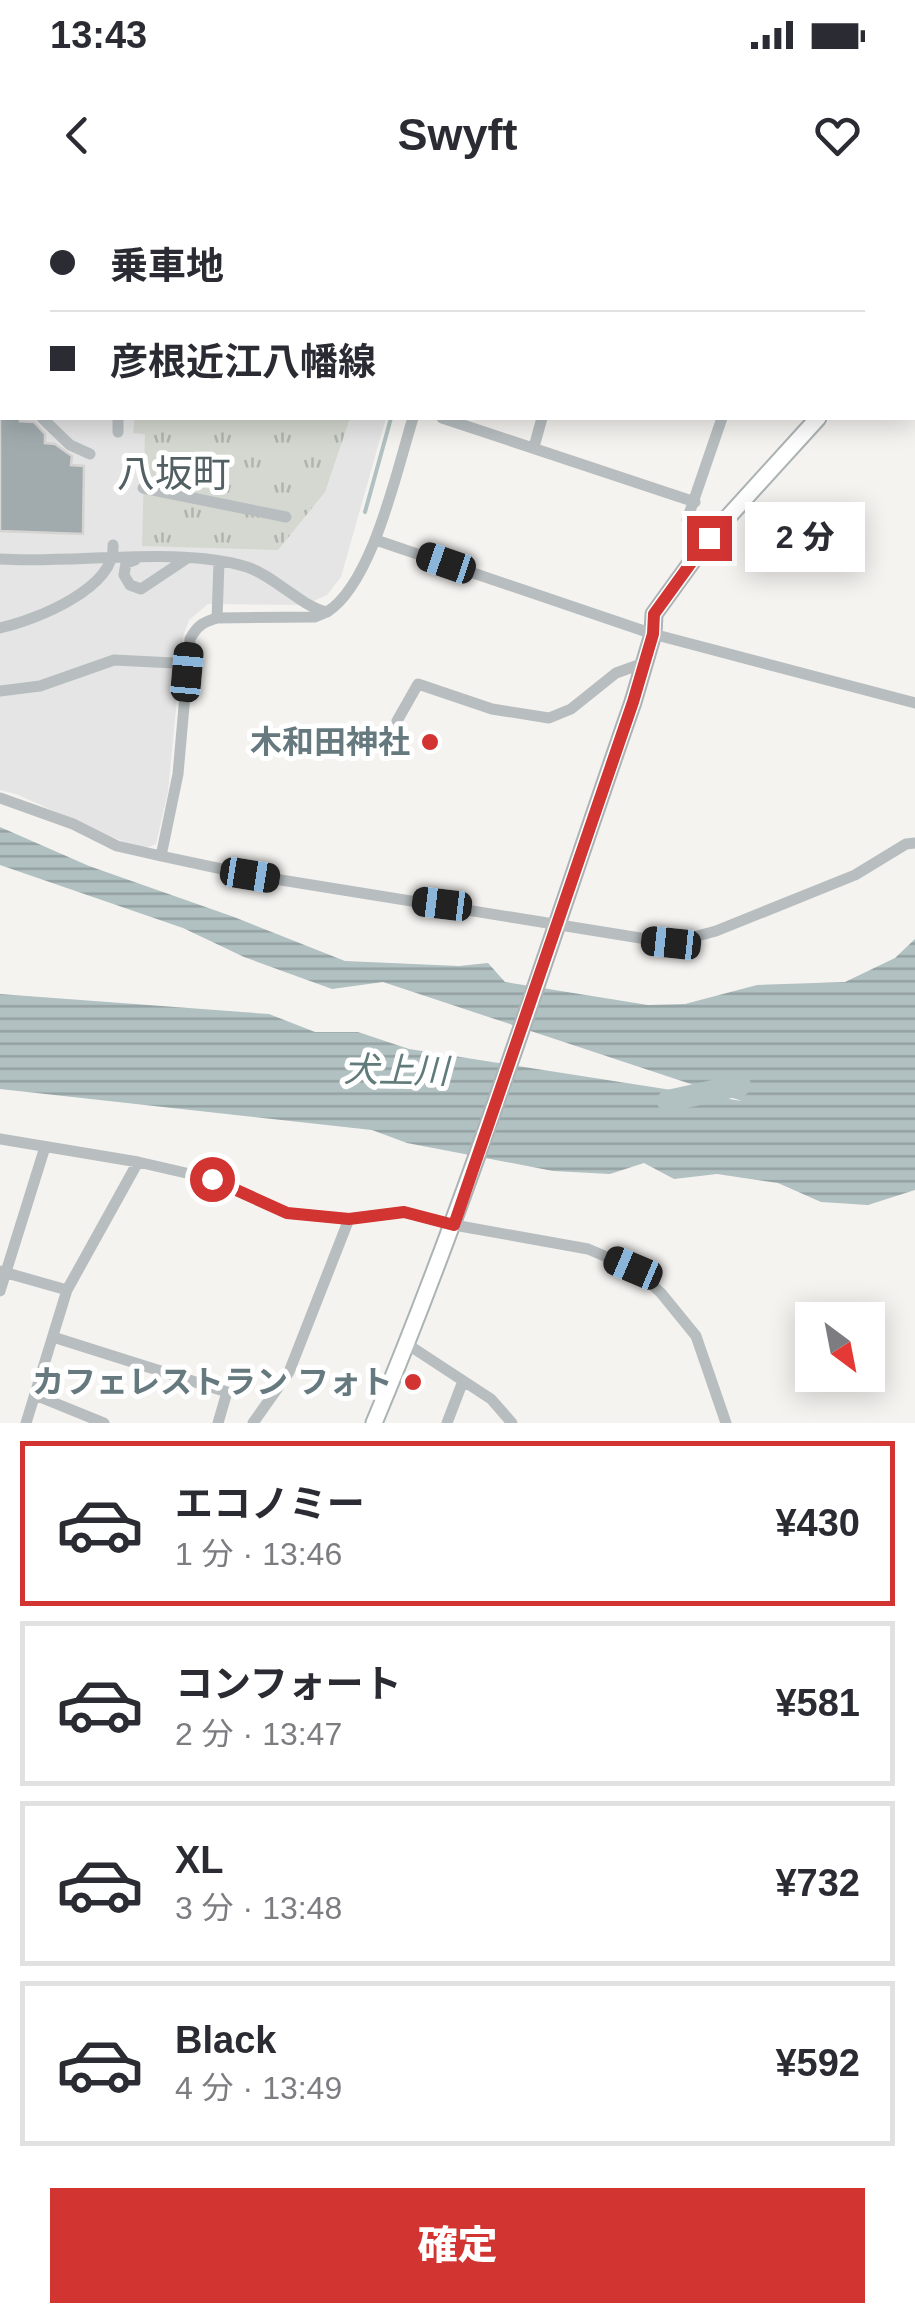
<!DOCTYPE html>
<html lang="ja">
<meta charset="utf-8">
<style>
:root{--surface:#fff;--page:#f2f2f3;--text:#2b2b33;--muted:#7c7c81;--line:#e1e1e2;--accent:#d23432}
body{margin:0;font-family:Helvetica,"Noto Sans JP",sans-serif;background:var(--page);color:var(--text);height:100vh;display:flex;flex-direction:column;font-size:38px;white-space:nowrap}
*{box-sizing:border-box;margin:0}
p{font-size:32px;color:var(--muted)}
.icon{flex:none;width:55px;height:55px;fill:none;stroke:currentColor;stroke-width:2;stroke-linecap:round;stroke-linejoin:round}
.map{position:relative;height:1223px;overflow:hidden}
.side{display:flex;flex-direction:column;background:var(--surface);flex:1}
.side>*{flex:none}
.guide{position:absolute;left:0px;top:0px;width:915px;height:220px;box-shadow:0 5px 25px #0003;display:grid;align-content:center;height:220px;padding:0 50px;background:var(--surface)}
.needle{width:65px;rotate:148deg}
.buttons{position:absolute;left:795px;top:1102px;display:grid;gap:20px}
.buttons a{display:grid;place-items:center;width:90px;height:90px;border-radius:0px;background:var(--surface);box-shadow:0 5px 25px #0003;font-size:50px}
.end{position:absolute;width:45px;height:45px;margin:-22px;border:12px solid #d23432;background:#fff;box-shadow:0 0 0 5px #fff}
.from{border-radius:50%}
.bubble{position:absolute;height:70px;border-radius:0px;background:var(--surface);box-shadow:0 5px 25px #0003;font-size:32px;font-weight:800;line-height:70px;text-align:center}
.car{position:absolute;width:30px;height:60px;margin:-30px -15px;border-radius:12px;box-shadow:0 0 8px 2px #0007;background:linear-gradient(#222 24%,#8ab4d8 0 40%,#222 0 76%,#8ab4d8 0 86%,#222 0)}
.guide b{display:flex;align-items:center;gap:35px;height:95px;font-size:38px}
.guide b+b{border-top:2px solid var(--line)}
.guide i{width:25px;height:25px;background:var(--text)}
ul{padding:18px 0 0;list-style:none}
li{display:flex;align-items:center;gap:30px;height:165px;margin:0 20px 15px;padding:0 30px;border:5px solid var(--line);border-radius:0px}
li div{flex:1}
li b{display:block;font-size:38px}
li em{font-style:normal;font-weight:800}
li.on{border-color:var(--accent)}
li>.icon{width:90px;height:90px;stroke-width:1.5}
.action{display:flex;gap:20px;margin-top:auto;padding:20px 50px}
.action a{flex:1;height:115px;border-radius:0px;background:var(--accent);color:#fff;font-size:40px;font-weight:800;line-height:115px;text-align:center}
.status{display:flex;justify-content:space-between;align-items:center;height:70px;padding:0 50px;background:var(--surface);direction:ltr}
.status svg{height:28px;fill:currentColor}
header{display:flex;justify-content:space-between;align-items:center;height:130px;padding:0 50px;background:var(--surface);font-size:45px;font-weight:800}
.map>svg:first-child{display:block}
.built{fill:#e4e5e4}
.grass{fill:url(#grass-tufts)}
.water{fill:url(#water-rules)}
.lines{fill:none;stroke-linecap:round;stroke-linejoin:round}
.stream{stroke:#b1c0c1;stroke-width:4}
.river{stroke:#b1c0c1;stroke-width:22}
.building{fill:#a1abae;stroke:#d5d4d3;stroke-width:2.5}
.major-casing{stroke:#acb3b4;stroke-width:19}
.minor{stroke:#b8bec0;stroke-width:11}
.major{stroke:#fff;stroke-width:15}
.route{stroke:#d23432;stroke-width:12}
.poi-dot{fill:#d23432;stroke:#fff;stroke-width:4}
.labels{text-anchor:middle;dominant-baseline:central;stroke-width:10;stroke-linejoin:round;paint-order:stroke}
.poi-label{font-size:32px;font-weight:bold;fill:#65797e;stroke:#fff;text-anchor:end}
.water-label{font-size:35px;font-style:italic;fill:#617b7b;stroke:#fff}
.quarter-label{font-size:38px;fill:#526064;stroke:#fff}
</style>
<div class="status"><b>13:43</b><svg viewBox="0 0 49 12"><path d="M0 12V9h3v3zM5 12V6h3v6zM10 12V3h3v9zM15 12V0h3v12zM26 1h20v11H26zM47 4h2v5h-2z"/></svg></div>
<header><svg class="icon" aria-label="back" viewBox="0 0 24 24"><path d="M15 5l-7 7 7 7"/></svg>Swyft<svg class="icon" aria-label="heart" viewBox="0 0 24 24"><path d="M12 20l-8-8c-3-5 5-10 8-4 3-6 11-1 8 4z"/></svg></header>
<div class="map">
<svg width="915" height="1223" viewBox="0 0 915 1223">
<defs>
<pattern id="grass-tufts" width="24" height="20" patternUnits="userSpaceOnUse" patternTransform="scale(2.5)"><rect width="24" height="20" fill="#d4d8d0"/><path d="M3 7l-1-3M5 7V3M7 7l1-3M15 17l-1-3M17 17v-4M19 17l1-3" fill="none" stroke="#b0b4ae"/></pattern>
<pattern id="water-rules" width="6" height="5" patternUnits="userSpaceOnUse" patternTransform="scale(2.5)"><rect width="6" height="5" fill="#b1c0c1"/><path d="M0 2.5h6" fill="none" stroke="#94a1a2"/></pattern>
</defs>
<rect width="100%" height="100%" fill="#f4f3f0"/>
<path class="built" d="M 0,0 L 447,0 L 2,2 L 2,218 L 386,218 L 341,377 L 327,395 L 305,405 L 208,404 L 189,420 L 183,436 L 168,592 L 156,644 L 146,648 L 124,642 L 16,594 L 0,590 Z"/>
<path class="grass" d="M 135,218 L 350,218 L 325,292 L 278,350 L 142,346 L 145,234 L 133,233 Z"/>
<path class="water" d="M 0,627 L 89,666 L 234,717 L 345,761 L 459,766 L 488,763 L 505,782 L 648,805 L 685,804 L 757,785 L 845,782 L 895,758 L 915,739 L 915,990 L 868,1005 L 821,1002 L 778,983 L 717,974 L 674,979 L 644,963 L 610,974 L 553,971 L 407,943 L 372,930 L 0,889 L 0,794 L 269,814 L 315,832 L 358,832 L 409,849 L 742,901 L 383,782 L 332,789 L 244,757 L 183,728 L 0,665 Z"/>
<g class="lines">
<path class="stream" d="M 450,2 L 451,0
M 365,312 L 391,218"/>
<path class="river" d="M 668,901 L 740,885"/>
</g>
<path class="building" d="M 0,218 L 21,218 L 20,221 L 34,222 L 45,234 L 45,243 L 55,244 L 72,256 L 71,265 L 84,266 L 83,334 L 0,331 Z"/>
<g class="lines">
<defs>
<path id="major" d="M 912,110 L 915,106
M 374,1223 C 473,987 549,743 633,502 L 653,434 L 654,414 L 709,338 L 818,218"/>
</defs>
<use href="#major" class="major-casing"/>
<path class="minor" d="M 437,2 L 438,0
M 479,2 L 480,0
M 536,2 L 538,0
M 597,2 L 597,0
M 665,2 L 666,0
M 789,2 L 790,0
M 903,2 L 904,0
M 0,104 L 2,107
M 0,155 L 2,152
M 0,176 L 2,178
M 42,218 L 70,245 L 90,254
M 118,218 L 118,232
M 442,218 L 695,302
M 534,247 L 542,218
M 143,288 L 286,317
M 709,338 L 687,320 L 722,218
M 376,340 L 653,434 L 915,503
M 0,359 C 74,364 178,346 247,367 C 275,376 300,406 327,412 C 373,383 397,269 413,218
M 135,360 L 126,363 L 124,375 L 130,385 L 141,389 L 186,359
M 217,418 L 219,363
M 0,428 C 36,420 116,388 113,345
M 0,491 L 40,486 L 114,460 L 174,463
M 397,521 L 418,484 L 492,509 L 549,518 L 571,509 L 616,473 L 644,463
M 0,598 L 73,624 L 117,646 L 161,656 L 250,675 L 671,743 L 716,731 L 855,675 L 906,644 L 915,643
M 161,656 L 178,574 L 190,439 C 197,426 203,422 217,418 L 315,417 L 327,412
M 0,939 L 138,962 L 212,979 L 287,1013 L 349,1019 L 404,1012 L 454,1025 L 588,1049 L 633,1068 L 661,1093 L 696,1136 L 726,1223
M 0,1071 L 67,1090
M 0,1091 L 45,947
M 53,1137 L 227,1192 L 218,1223
M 407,1144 L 491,1199 L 512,1223
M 35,1195 L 104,1223
M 26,1223 L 67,1090 L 138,962
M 253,1223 L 289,1172 L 349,1019
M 447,1223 L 463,1181"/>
<use href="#major" class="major"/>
</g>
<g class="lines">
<path class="route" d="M 212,979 L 287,1013 L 349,1019 L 404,1012 L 454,1025 L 633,502 L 653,434 L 654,414 L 709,338"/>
</g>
<g class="poi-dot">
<circle cx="430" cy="542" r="10"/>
<circle cx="413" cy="1182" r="10"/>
</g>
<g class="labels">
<g class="poi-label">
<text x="410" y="542">木和田神社</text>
<text x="393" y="1182">カフェレストラン フォト</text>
</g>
<g class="water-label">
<text transform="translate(396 870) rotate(1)">犬上川</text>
</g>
<g class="quarter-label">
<text x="174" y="274">八坂町</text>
</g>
</g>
</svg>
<div class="buttons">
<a><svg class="needle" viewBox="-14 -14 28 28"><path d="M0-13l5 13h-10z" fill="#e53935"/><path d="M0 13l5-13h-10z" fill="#7c7c81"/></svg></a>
</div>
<i class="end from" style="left:212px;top:979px"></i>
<i class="end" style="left:709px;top:338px"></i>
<div class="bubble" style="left:745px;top:302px;width:120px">2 分</div>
<i class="car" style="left:446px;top:363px;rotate:289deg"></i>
<i class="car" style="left:187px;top:472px;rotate:5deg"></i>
<i class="car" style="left:250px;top:675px;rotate:99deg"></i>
<i class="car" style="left:442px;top:704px;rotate:277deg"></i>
<i class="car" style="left:671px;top:743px;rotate:276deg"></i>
<i class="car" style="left:633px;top:1068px;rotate:293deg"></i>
<div class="guide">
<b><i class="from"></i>乗車地</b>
<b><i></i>彦根近江八幡線</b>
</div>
</div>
<section class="side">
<ul>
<li class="on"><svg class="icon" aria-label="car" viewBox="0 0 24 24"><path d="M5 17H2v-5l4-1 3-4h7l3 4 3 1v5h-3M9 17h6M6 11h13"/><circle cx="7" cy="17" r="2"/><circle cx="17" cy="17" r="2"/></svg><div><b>エコノミー</b><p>1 分 · 13:46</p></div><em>¥430</em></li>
<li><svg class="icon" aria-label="car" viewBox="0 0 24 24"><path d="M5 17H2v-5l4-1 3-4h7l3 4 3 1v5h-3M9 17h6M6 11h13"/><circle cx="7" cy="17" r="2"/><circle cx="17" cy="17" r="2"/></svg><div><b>コンフォート</b><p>2 分 · 13:47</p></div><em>¥581</em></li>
<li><svg class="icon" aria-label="car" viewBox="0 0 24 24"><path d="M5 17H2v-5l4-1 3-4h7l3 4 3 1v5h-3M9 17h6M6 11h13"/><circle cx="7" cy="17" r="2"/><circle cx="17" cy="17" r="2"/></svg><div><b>XL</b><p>3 分 · 13:48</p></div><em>¥732</em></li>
<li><svg class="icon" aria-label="car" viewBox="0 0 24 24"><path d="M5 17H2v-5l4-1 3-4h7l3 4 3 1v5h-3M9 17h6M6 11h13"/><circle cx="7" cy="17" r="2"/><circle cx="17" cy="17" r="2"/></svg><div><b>Black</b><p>4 分 · 13:49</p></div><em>¥592</em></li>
</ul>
<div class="action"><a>確定</a></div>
</section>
